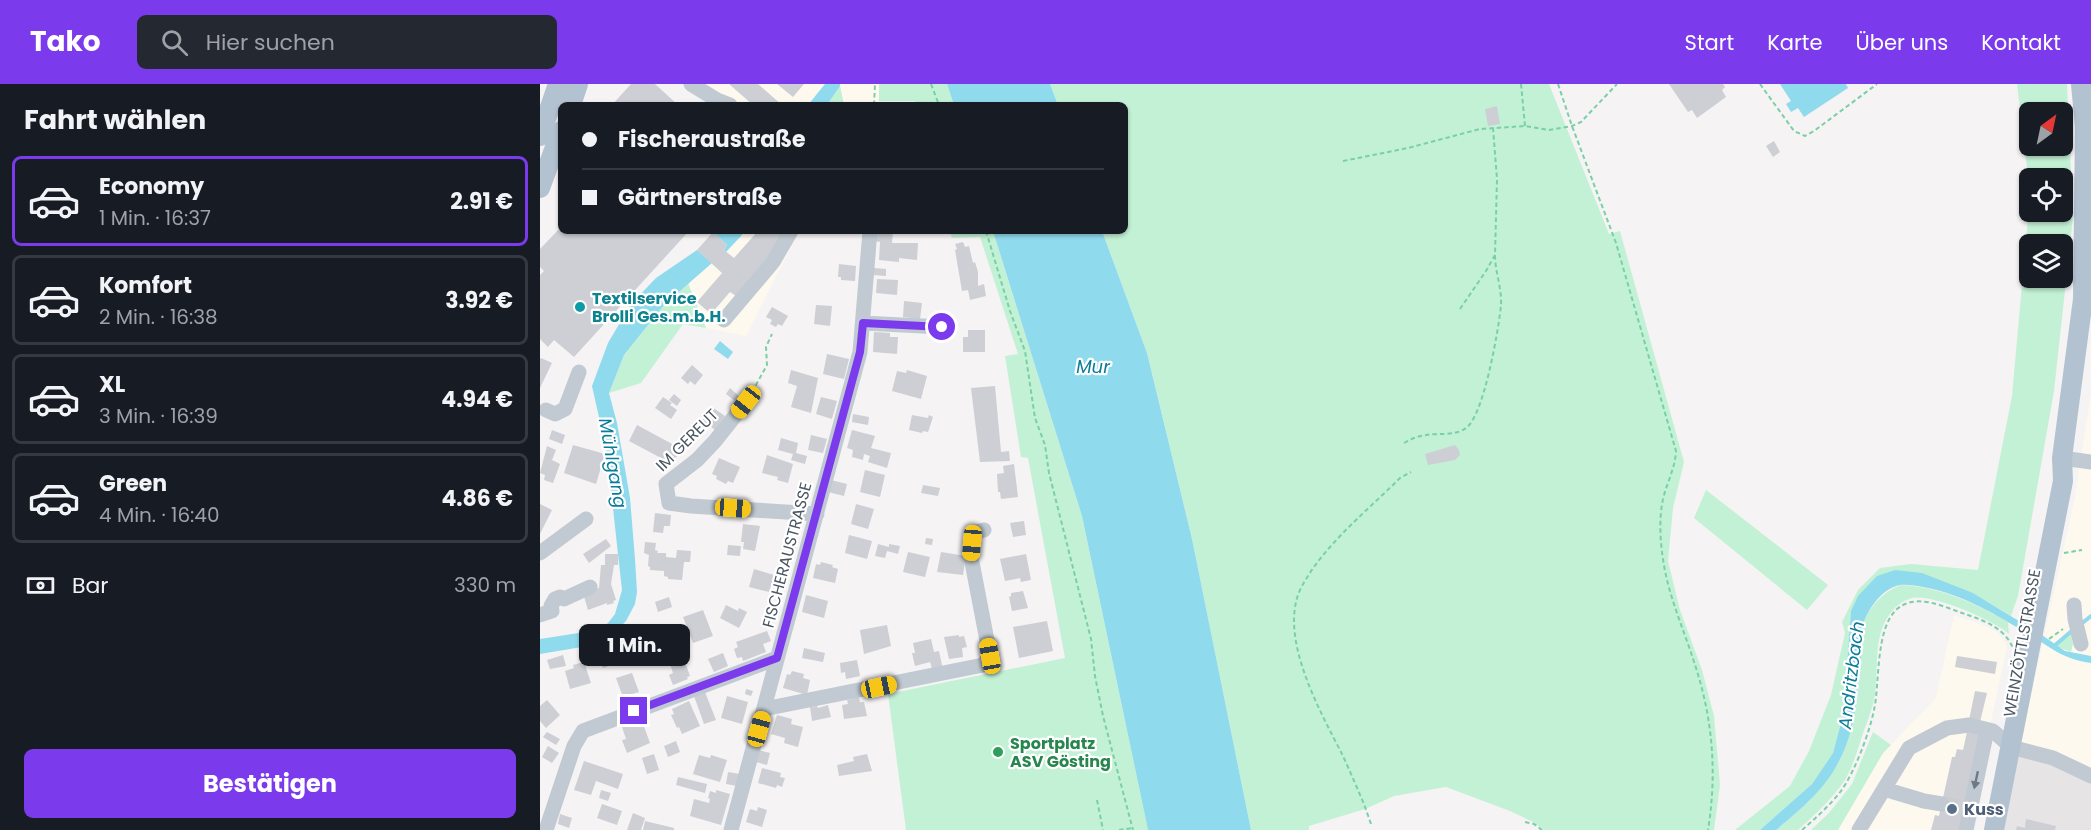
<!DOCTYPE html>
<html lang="de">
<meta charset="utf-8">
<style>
:root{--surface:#171b24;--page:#242831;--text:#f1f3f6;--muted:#9ea1a6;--line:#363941;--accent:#7c3aed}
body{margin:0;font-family:Poppins,sans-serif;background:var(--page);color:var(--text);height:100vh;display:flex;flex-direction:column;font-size:22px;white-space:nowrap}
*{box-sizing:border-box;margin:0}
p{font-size:20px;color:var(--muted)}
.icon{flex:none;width:33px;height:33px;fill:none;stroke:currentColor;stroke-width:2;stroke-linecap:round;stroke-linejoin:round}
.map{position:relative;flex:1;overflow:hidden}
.panel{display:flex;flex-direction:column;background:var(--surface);width:540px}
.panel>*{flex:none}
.hud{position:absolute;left:18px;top:18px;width:570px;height:132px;border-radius:9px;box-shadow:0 2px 4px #0004;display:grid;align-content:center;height:132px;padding:0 24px;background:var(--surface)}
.needle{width:39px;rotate:33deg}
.buttons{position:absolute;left:1479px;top:18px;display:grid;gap:12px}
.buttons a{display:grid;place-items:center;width:54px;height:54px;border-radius:9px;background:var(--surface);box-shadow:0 2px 4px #0004;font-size:30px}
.end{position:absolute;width:27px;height:27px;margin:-14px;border:8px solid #7c3aed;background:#fff;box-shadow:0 0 0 3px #fff}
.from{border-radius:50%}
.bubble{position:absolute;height:42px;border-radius:9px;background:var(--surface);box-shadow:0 2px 4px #0004;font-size:20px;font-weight:700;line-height:42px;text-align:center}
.car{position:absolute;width:18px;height:36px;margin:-18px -9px;border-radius:8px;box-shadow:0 0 4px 2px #0007;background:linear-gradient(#f5c518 24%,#345 0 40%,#f5c518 0 76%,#345 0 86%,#f5c518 0)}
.hud b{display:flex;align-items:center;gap:21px;height:57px;font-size:22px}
.hud b+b{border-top:2px solid var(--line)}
.hud i{width:15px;height:15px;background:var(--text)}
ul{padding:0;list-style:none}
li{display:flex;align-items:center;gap:18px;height:90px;margin:0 12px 9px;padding:0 12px;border:3px solid var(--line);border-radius:9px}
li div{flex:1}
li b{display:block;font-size:22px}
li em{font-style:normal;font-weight:700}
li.selected{border-color:var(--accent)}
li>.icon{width:54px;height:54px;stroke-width:1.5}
h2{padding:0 24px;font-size:27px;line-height:72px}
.pay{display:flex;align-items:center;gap:15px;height:66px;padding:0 24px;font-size:22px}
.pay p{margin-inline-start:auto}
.cta{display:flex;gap:12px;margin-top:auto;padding:12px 24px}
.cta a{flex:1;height:69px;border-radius:9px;background:var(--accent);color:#fff;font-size:24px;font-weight:700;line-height:69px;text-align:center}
header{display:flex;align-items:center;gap:36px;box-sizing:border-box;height:84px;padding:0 30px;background:var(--accent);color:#fff}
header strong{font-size:28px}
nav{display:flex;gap:33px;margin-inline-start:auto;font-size:21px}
.search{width:420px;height:54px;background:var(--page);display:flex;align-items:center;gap:15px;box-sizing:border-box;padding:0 21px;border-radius:9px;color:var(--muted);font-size:22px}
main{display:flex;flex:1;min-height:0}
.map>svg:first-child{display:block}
.commercial{fill:#fdf9ef}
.education{fill:#e6e4e5}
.green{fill:#c3f1d5;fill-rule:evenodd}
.water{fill:#90daee}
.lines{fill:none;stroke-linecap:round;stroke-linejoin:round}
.stream{stroke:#90daee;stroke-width:4}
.building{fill:#cdcfd5}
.minor-tunnel{stroke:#caccce;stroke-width:15;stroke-dasharray:15 8;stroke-linecap:butt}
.path{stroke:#7ad0a6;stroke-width:2;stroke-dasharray:4.5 3;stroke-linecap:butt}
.minor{stroke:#c1cad2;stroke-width:15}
.major{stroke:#b3c2d1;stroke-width:20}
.oneway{fill:#6e7983}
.route{stroke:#7c3aed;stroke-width:8}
.culture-dot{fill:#0f9aa8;stroke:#fff;stroke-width:2}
.leisure-dot{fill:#2e9e5b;stroke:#fff;stroke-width:2}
.service-dot{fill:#5c6f8a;stroke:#fff;stroke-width:2}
.labels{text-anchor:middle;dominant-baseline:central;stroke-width:4.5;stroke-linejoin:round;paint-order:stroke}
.culture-label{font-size:16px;font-weight:bold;fill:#0d838f;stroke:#fff;text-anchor:start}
.street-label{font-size:16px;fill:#4a5661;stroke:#fff}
.leisure-label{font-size:16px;font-weight:bold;fill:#27864d;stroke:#fff;text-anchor:start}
.service-label{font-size:16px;font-weight:bold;fill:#4e5e75;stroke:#fff;text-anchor:start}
.water-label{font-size:18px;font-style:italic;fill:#0c7c9b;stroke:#fff}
</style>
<header>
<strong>Tako</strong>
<div class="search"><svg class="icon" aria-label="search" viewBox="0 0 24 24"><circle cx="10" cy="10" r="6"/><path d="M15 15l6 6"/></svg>Hier suchen</div>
<nav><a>Start</a><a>Karte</a><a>Über uns</a><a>Kontakt</a></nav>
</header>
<main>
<section class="panel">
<h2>Fahrt wählen</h2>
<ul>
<li class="selected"><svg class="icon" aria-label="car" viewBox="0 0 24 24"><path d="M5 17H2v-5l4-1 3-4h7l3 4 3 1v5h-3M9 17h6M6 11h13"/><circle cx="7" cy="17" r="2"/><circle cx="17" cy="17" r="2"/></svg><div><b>Economy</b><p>1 Min. · 16:37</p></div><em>2.91 €</em></li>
<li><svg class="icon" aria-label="car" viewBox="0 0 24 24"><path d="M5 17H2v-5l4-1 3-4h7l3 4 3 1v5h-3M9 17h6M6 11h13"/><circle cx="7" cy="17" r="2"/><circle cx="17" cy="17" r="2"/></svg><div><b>Komfort</b><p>2 Min. · 16:38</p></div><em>3.92 €</em></li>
<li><svg class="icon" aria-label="car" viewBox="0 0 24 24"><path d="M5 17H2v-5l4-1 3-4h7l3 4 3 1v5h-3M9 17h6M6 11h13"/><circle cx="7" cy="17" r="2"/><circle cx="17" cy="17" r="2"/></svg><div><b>XL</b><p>3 Min. · 16:39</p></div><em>4.94 €</em></li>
<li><svg class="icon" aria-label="car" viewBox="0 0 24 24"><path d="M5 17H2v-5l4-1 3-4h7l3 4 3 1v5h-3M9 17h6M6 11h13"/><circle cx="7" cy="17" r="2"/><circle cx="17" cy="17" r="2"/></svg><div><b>Green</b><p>4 Min. · 16:40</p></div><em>4.86 €</em></li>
</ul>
<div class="pay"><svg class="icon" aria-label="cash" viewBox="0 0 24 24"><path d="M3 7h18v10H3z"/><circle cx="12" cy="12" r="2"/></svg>Bar<p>330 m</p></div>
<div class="cta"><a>Bestätigen</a></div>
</section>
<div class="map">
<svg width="1551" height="746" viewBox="0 0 1551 746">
<rect width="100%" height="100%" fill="#f5f3f3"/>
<path class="commercial" d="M 151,0 L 285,0 L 268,21 L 190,21 Z
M 300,0 L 339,0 L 339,17 L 333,21 L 304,21 Z
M 173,147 L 202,151 L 202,147 L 259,147 L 206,252 L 166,244 L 148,199 L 157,166 Z
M 1551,308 L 1551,693 L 1479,666 L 1535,413 Z
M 1414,531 L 1443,541 L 1458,549 L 1467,562 L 1428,746 L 1298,746 L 1343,669 L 1396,614 Z"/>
<path class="education" d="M 1479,666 L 1551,693 L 1551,746 L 1464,746 Z"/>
<path class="green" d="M 339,0 L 407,0 L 414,21 L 376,21 L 375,17 L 339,17 Z
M 510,0 L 1009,0 L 1069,150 L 1080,147 L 1144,378 L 1133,424 L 1128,477 L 1140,526 L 1162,586 L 1174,632 L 1180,701 L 1174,746 L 1004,746 L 991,737 L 970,727 L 906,703 L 854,712 L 825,725 L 769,742 L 769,746 L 711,746 L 652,455 L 607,269 L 562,147 L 585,147 L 585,21 L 518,21 Z
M 1477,0 L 1527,0 L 1533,133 L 1514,307 L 1478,512 L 1471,532 L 1433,509 L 1355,486 L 1311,527 L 1303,631 L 1293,669 L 1272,700 L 1220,746 L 1195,746 L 1250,702 L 1269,667 L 1291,611 L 1305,549 L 1302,538 L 1318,506 L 1340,484 L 1371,480 L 1438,486 L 1472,312 L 1489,122 L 1490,128 L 1522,128 L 1522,94 L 1490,94 L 1489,100 ZM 1490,28 L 1522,28 L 1522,62 L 1490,62 ZM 1490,160 L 1522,160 L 1522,194 L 1490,194 Z
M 300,2 L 304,21 L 287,21 Z
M 410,147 L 453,147 L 542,432 L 608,746 L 366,746 L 348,610 L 525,574 L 488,374 L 481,373 L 465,272 L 478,270 L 440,153 L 412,154 Z
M 148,199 L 166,244 L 143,240 L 101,299 L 69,309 L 84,271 L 124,221 Z
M 1166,406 L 1288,501 L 1267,526 L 1154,434 Z
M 1361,501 C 1401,503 1434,519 1468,538 L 1469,550 C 1453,536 1393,510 1372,514 C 1365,516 1358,520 1353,526 C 1332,550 1339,581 1335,610 C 1333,623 1328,636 1323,649 C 1318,665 1313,682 1305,696 C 1292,715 1275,731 1258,746 L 1236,746 C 1268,719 1290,701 1306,662 C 1316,638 1319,601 1321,576 C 1322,568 1319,560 1320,553 C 1323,530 1339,509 1361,501 Z
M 1531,545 L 1533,560 L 1531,568 L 1513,561 Z
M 1333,648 L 1351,661 L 1343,669 L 1298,746 L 1271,746 L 1289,729 L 1312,700 Z"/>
<path class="water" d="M 285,0 L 300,0 L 300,2 L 287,21 L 268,21 Z
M 407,0 L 510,0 L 518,21 L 414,21 Z
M 1240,0 L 1306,0 L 1308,4 L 1264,33 L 1258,24 L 1251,28 L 1246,20 L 1251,17 Z
M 202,147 L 202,151 L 186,168 L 184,166 L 187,161 L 173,148 Z
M 453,147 L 562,147 L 607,269 L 652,455 L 711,746 L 608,746 L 542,432 Z
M 157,166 L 172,179 L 124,221 L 84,271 L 69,309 L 77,339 L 90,414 L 95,475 L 97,508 L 95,520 L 86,537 L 75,548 L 66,555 L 42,563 L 0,570 L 0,555 L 58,546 L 68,539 L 75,530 L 82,506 L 78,470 L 67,369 L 52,302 L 68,259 L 91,220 L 116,194 Z
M 180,257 L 193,268 L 188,275 L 174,265 Z
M 1355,486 L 1382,489 L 1433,509 L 1502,551 L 1525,567 L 1551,572 L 1551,579 C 1523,575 1513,565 1490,551 C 1456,531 1423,510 1383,503 C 1376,502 1367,500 1360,501 C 1339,505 1323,532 1320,552 C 1319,559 1322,567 1321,575 C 1321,583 1319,593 1318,602 C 1316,622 1314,640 1307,659 C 1292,700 1268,719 1236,746 L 1220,746 L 1272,700 L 1293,669 L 1303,631 L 1311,527 L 1318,512 L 1337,492 Z"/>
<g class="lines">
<path class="stream" d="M 1540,541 L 1551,532
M 1513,563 L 1534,545"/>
</g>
<path class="building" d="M 91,0 L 115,0 L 138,21 L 72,21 Z
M 189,0 L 218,0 L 242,21 L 213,21 Z
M 237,0 L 264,0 L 253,13 Z
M 1129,0 L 1183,0 L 1185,3 L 1182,6 L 1186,13 L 1157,34 L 1152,26 L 1148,28 Z
M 957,22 L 960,40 L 948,42 L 945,25 Z
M 1234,57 L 1240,68 L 1233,73 L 1226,62 Z
M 21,143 L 21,147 L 149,147 L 34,273 L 14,256 L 8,263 L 0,255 L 0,191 L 4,187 L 0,183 L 0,165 Z
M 218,147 L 247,147 L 232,170 L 196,212 L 190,208 L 171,230 L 157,218 L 182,189 L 157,166 L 173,148 L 187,161 L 184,166 L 194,174 Z
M 334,147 L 353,147 L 352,159 L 378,159 L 377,176 L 359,174 L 359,178 L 339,176 L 340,158 L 333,157 Z
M 423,158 L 425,163 L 429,162 L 433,179 L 435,178 L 438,188 L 438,202 L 444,200 L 446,212 L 430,216 L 428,206 L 422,207 L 415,166 L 417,165 L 415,160 Z
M 299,180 L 316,182 L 315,197 L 301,196 L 301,193 L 298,193 Z
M 334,184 L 346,185 L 346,192 L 333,191 Z
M 337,195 L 358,196 L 357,211 L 336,209 Z
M 364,217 L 382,219 L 380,235 L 363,233 Z
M 276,221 L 292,222 L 290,242 L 274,240 Z
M 232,223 L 248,232 L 242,242 L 238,240 L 236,243 L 230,240 L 232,236 L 226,233 Z
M 428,246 L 445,246 L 445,268 L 423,268 L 423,253 L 428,253 Z
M 334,248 L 350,249 L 350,253 L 358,253 L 357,270 L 333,268 Z
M 287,270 L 309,275 L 304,295 L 283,290 Z
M 1,274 L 12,279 L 0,304 L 0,275 Z
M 152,281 L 163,291 L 155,301 L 150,297 L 148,300 L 141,294 Z
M 251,286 L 278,294 L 271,329 L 251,323 L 257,302 L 248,299 Z
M 367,286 L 387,292 L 381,315 L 352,307 L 357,287 L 366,289 Z
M 455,302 L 461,368 L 469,367 L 470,377 L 440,378 L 431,304 Z
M 190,304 L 199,312 L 195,317 L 186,310 Z
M 134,310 L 141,316 L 137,322 L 129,316 Z
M 123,313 L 132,319 L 130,321 L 137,326 L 131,335 L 115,324 Z
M 281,313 L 297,317 L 292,335 L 276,330 Z
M 172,323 L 185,332 L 175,346 L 162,336 Z
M 313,330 L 329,333 L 328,341 L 312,338 Z
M 372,331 L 388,334 L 389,331 L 393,333 L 388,348 L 383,347 L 382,349 L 369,346 Z
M 97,341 L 134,361 L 140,370 L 126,381 L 121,374 L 89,357 Z
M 12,346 L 25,351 L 22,360 L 9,355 Z
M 312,346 L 335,352 L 331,364 L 351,369 L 347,384 L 328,378 L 330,372 L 324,370 L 323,376 L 312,373 L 313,366 L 307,364 Z
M 271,351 L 287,355 L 283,369 L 268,366 Z
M 241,354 L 258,359 L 256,369 L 267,372 L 265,380 L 251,376 L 253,370 L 238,366 Z
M 33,361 L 65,370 L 56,400 L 24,389 Z
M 915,361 L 919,366 L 920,371 L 915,376 L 888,381 L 885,370 Z
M 7,362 L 16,366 L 12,376 L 20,380 L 13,399 L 4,396 L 5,391 L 0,389 Z
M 227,371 L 253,380 L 248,399 L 237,396 L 238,393 L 222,389 Z
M 179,374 L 200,383 L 193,399 L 188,397 L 186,400 L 176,395 L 177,392 L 172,390 Z
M 474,380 L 478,413 L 461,415 L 460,408 L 458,408 L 457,390 L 464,389 L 463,382 Z
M 325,386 L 345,391 L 340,413 L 320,408 Z
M 291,396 L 307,400 L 304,412 L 288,408 Z
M 383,401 L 400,404 L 398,412 L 381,409 Z
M 0,420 L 12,426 L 0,450 Z
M 316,420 L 334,425 L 328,445 L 311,440 Z
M 115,429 L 131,431 L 130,442 L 124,442 L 123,449 L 113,448 Z
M 484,437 L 486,451 L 473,453 L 470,439 Z
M 203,440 L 220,442 L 215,467 L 203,465 L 204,458 L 201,458 Z
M 309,451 L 332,457 L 327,475 L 305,469 Z
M 386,454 L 393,455 L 392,461 L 385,460 Z
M 66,455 L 71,462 L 49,479 L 43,470 Z
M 105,458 L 116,459 L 115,466 L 118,467 L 117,469 L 126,469 L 126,473 L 136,474 L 137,466 L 151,467 L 150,478 L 144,478 L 142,496 L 128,495 L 128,493 L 124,492 L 124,487 L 110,486 L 110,483 L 108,482 L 109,471 L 104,469 Z
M 338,460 L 349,463 L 349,460 L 360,462 L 358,470 L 347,467 L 345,474 L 335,472 Z
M 188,461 L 201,462 L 200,472 L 187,471 Z
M 368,468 L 390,473 L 385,493 L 363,488 Z
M 401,468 L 426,472 L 423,491 L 397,488 Z
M 65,470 L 78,470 L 78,481 L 74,481 L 71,500 L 76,516 L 73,517 L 74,519 L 67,521 L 67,519 L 48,526 L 43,509 L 59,504 L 61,481 L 65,481 Z
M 486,470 L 491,496 L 481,498 L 480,494 L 465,497 L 460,475 Z
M 281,478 L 293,481 L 292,483 L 298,485 L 295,499 L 273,494 L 276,480 L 280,481 Z
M 214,485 L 234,491 L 229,508 L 209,503 Z
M 483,507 L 488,524 L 472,527 L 469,513 L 471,512 L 471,509 Z
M 266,511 L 288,517 L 284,534 L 262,528 Z
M 129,513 L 132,523 L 118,528 L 115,518 Z
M 186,521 L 198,527 L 199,524 L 207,528 L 199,544 L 180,534 Z
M 163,526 L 173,552 L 153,559 L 143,533 Z
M 507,537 L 513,567 L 479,574 L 473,543 Z
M 347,541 L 351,562 L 324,570 L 320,546 Z
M 227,547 L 231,557 L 223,560 L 226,568 L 203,577 L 202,573 L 197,574 L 194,565 L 198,563 L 196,558 Z
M 419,551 L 419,553 L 424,552 L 427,563 L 422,564 L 423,573 L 409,575 L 404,553 Z
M 391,555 L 394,568 L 399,567 L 403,586 L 393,588 L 390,578 L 375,582 L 372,569 L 375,569 L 373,559 Z
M 264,564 L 285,569 L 283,578 L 262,574 Z
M 183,569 L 188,582 L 174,588 L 168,575 Z
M 23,571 L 26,582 L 10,585 L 7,576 Z
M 69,572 L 72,581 L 63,584 L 59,575 Z
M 1417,572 L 1457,578 L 1455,590 L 1415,583 Z
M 144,575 L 150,592 L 147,593 L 148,595 L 133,601 L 129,591 L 133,589 L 130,580 Z
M 317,576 L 320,592 L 306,595 L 305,588 L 301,589 L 300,579 Z
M 44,578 L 51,599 L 30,605 L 25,587 L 34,584 L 33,581 Z
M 252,587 L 264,590 L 263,594 L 270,596 L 267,611 L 243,604 L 247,590 L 250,591 Z
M 92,589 L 99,608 L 83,613 L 76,594 Z
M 206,605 L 213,607 L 211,612 L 205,610 Z
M 1435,607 L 1447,609 L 1440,638 L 1429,636 Z
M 165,608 L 176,636 L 164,640 L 154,612 Z
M 187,612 L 208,618 L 202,640 L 181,634 Z
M 319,613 L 320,618 L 324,618 L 327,632 L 304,635 L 302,621 L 308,620 L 307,616 Z
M 7,616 L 20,631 L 6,644 L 0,637 L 0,622 Z
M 149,617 L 160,642 L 142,650 L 139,643 L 137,644 L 131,631 L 134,630 L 132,625 Z
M 288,621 L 291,633 L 272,637 L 270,623 L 277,622 L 278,624 Z
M 237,631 L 252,635 L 251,640 L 263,643 L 258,663 L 244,659 L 245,654 L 231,650 Z
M 98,637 L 102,637 L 110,659 L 87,669 L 82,656 L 86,655 L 82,643 Z
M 7,648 L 20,655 L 16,661 L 3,653 Z
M 1427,648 L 1440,651 L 1422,746 L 1391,746 L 1395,731 L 1399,732 L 1412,673 L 1415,673 L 1417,665 L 1423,666 Z
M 136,657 L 140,668 L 128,673 L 124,662 Z
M 8,662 L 19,669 L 12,679 L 2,673 Z
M 218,666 L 230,669 L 227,681 L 216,678 Z
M 114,670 L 119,686 L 107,690 L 102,674 Z
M 327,670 L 332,687 L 299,692 L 297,681 L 314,677 L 313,673 Z
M 159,671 L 170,674 L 171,671 L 187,676 L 180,698 L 153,690 Z
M 44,677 L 83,690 L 78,705 L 56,697 L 51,711 L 34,706 Z
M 222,684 L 241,689 L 240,693 L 245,694 L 242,703 L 237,701 L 236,704 L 218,699 Z
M 188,688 L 200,690 L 197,702 L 186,700 Z
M 138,693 L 167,700 L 165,709 L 136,701 Z
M 61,706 L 71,709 L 68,717 L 59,714 Z
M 176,706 L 190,710 L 181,741 L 150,732 L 154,715 L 169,719 L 170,715 L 168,714 L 170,707 L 176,709 Z
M 62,720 L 82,727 L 77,741 L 57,734 Z
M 218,723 L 227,726 L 222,743 L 206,738 L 210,725 L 217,727 Z
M 93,729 L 105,734 L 101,746 L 87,746 Z
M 20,730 L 32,734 L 29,744 L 18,740 Z
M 1486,735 L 1516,742 L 1515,746 L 1476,746 L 1477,742 L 1485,744 Z
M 105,737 L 134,744 L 134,746 L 103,746 Z"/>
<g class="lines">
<path class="minor-tunnel" d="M 1402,720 L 1424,724"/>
<path class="path" d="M 391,0 L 399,21
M 981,0 L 985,42
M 1018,0 L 1032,42 L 1076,159 L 1136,367 C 1135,385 1127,398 1123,415 C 1119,434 1120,456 1123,475 C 1128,512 1145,548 1156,584 C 1173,637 1177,691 1168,746
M 1220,0 L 1254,47 L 1265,52 L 1274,47 L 1337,0
M 334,21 L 335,0
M 803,77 L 868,64 L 940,45 L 985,42 L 1009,46 L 1032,42 L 1041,38 L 1077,0
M 446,147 L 470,227 L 485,267 L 495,334 L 505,361 L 509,389 L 551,555 L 555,592 L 563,632 L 593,746
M 920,225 L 946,187 L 955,171 L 957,95 L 953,44
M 212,308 L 227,281 L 226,263 L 232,250
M 864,359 C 871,355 878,352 886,351 C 898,349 916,352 926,344 C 944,332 959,243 961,221 C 962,204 955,188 955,171
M 1524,469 L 1542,466
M 1509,555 L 1523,545
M 557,716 L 563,746
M 985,738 L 994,740 L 1002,746
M 831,740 L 824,720 C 817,704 810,687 802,670 C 780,627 736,550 762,502 C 785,460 826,428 860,394 L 871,388
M 579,746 L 593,744
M 1262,746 C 1276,734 1290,721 1301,707 C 1315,687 1329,650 1334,626 C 1340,599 1335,545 1357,525 C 1376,509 1402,522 1422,529 C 1443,536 1464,543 1473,564"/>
<path class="minor" d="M 151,0 L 177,16 L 190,21
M 184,236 L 233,178 L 251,147
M 323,239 L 402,243
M 206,318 L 175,357 L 157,376 L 126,400 L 129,419 L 151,422 L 277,430
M 6,326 L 15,330 L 25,325 L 39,288
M 1522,374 L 1551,378
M 0,469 L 46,435
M 1534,521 L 1535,535 L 1541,560
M 0,531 L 12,527 L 11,522 L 15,515 L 20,513 L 24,515 L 50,503
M 224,625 L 443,581 L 450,572 L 431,473 L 432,459 L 436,448 L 444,446
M 1344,705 L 1369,664 L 1407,644 L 1429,641 L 1453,647 L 1471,663 L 1513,674 L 1551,692
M 6,746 L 34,662 L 43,647 L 237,574
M 191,746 L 320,268 L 330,147
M 1319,746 L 1344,705 L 1384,717 L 1402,720
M 1426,746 L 1447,646"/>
<path class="major" d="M 31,21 L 38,0
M 0,52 L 18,0
M 0,104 L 21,47
M 1454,746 L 1523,397 L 1522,374 L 1543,215 L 1545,43 L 1541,0"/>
</g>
<defs><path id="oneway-solid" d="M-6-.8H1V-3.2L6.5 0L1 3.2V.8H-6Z" transform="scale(1.5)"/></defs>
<use class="oneway" href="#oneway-solid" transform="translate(1436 696) rotate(102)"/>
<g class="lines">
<path class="route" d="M 94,627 L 237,574 L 320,268 L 323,239 L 402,243"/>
</g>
<circle class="culture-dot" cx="40" cy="223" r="6"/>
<circle class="leisure-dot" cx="458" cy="668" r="6"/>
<circle class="service-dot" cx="1412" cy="725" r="6"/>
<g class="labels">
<g class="culture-label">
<text x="52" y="214">Textilservice<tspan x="52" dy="18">Brolli Ges.m.b.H.</tspan></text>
</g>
<g class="street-label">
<text transform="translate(147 356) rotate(-45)">IM GEREUT</text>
<text transform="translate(247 471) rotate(-75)">FISCHERAUSTRASSE</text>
<text transform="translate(1482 559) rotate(-80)">WEINZÖTTLSTRASSE</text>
</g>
<g class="leisure-label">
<text x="470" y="659">Sportplatz<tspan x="470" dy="18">ASV Gösting</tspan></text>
</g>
<g class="service-label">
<text x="1424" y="725">Kuss</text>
</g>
<g class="water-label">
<text x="553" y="282">Mur</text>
<text transform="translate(73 379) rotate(80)">Mühlgang</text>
<text transform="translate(1311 591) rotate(-83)">Andritzbach</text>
</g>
</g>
</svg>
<div class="buttons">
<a><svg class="needle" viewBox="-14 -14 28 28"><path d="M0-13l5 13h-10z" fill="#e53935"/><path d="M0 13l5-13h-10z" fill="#9ea1a6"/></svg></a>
<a><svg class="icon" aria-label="locate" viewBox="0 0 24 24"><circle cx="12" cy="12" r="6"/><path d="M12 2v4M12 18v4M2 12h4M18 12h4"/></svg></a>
<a><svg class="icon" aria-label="layers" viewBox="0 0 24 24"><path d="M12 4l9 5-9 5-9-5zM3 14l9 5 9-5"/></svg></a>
</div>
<i class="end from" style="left:402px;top:243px"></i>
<i class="end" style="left:94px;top:627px"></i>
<div class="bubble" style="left:39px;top:540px;width:111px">1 Min.</div>
<i class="car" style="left:206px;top:318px;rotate:218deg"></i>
<i class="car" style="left:193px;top:424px;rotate:94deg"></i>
<i class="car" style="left:432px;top:459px;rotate:185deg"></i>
<i class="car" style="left:450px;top:572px;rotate:350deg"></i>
<i class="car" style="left:339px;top:603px;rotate:78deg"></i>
<i class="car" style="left:219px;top:645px;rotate:15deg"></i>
<div class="hud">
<b><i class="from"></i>Fischeraustraße</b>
<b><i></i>Gärtnerstraße</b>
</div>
</div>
</main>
